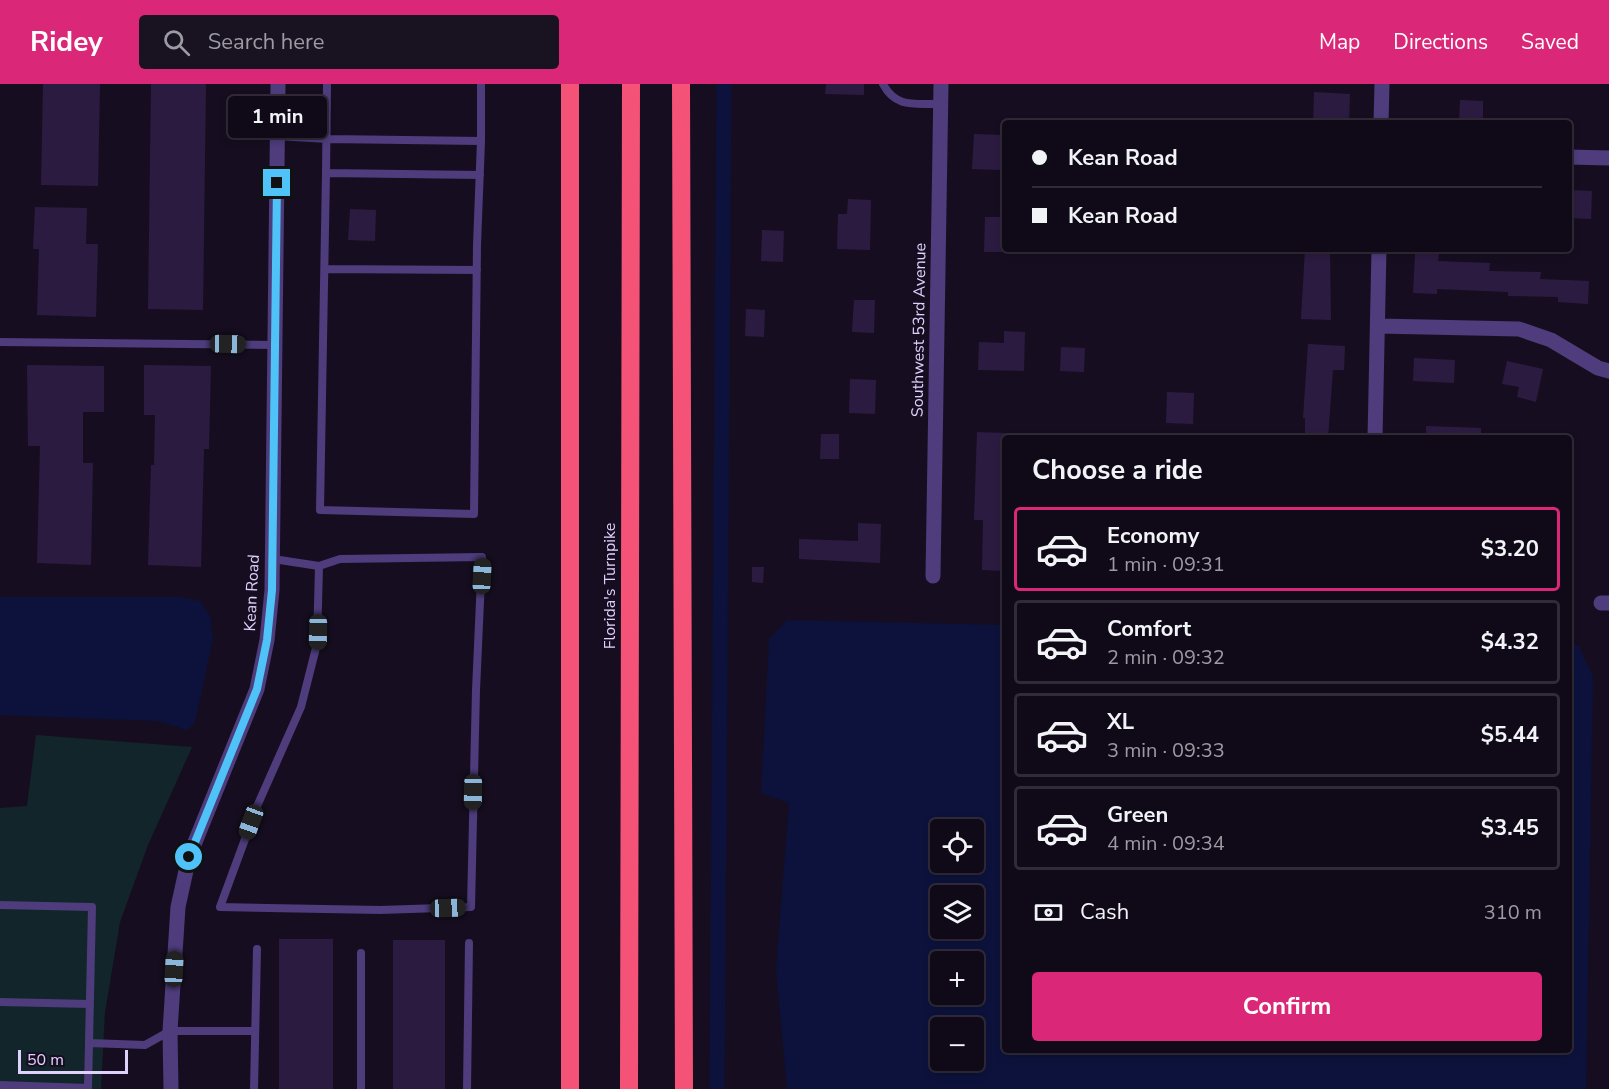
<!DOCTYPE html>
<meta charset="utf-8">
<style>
:root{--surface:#100a18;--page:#191321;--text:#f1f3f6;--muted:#9c9aa2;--line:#302b37;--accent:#db2777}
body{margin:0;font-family:"Nunito Sans",sans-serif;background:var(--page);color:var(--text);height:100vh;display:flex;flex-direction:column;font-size:22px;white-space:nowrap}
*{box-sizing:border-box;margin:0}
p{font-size:20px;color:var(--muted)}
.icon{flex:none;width:33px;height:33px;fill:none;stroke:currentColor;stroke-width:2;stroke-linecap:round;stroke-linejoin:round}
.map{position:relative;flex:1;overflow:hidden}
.panel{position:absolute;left:1002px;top:351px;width:570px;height:618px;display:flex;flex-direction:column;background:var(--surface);border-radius:6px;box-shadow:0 3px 9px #0003,0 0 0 2px var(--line)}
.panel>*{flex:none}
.banner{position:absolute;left:1002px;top:36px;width:570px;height:132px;border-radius:6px;box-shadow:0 3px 9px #0003,0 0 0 2px var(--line);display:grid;align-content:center;height:132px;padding:0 30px;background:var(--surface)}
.fabs{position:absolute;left:930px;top:735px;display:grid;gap:12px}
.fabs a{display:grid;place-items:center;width:54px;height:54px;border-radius:6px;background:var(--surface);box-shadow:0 3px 9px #0003,0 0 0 2px var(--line);font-size:30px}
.scale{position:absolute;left:18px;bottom:15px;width:110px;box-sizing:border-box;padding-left:6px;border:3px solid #e0d0fc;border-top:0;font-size:16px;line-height:21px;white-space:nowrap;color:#e0d0fc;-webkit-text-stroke:4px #160e20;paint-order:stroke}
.end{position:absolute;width:27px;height:27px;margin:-14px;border:8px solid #4fc3f7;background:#111;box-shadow:0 0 0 3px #111}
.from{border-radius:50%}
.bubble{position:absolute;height:42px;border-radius:6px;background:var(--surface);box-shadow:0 3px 9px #0003,0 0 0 2px var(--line);font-size:20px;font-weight:700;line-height:42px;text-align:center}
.car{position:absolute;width:18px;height:36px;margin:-18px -9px;border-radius:8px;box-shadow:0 0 4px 2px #0007;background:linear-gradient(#222 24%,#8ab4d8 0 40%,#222 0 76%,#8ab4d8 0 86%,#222 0)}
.banner b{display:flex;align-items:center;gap:21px;height:57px;font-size:22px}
.banner b+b{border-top:2px solid var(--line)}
.banner i{width:15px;height:15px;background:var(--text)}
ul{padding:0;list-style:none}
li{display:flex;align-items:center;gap:18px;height:84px;margin:0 12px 9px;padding:0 18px;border:3px solid var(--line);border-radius:6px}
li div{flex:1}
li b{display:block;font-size:22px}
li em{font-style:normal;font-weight:700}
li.current{border-color:var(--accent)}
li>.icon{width:54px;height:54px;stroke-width:1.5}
h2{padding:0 30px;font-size:27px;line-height:72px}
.pay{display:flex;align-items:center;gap:15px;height:66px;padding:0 30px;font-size:22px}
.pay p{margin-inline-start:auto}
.action{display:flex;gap:12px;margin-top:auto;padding:12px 30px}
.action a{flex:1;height:69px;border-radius:6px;background:var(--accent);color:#fff;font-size:24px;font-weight:700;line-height:69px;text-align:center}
header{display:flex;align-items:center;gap:36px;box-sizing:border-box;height:84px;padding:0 30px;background:var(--accent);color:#fff}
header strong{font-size:28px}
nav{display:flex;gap:33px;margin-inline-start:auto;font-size:21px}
.search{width:420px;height:54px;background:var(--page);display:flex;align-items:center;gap:15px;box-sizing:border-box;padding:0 21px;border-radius:6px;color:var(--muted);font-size:22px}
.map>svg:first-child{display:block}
.green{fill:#12252a}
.water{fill:#0c123b;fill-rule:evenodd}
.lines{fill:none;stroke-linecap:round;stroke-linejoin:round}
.canal{stroke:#0c123b;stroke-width:15}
.building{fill:#2c1b40}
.lane{stroke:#4e3c7c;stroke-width:8}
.street{stroke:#4e3c7c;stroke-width:15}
.highway{stroke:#f55278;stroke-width:18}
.route{stroke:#4fc3f7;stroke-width:8}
.labels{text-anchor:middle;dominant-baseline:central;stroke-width:6;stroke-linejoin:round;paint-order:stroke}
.street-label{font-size:16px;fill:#e0d0fc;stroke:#160e20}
</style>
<header>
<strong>Ridey</strong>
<div class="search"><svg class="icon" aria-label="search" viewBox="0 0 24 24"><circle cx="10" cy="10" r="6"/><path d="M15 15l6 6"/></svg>Search here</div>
<nav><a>Map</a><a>Directions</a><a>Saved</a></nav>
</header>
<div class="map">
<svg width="1609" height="1005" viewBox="0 0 1609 1005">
<rect width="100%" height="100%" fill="#160e20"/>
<path class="green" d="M 36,651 L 192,663 L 148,761 L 120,838 L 105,928 L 101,1005 L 0,1005 L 0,724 L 27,722 Z"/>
<path class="water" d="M 0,513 L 179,513 L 200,517 L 210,532 L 213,555 L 195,638 L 187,646 L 158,637 L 0,631 Z
M 787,536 L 1005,541 L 1005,966 L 1569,966 L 1569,559 L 1579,562 L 1593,593 L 1586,1005 L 787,1005 L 776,885 L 789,719 L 761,709 L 769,555 ZM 940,746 L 974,746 L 974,778 L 940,778 ZM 940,812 L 974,812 L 974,844 L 940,844 ZM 940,878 L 974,878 L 974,910 L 940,910 ZM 940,944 L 974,944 L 974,976 L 940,976 Z"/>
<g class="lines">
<path class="canal" d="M 717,1005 L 724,0"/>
</g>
<path class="building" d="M 43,0 L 100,0 L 98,102 L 41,101 Z
M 151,0 L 206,0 L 203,226 L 148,225 Z
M 826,0 L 864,0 L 864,11 L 825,10 Z
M 1314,8 L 1350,10 L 1349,39 L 1313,39 Z
M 1460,16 L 1483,17 L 1483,39 L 1459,39 Z
M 974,50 L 1001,51 L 1000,86 L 972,85 Z
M 1569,106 L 1592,107 L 1591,135 L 1570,134 Z
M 848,115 L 871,116 L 870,166 L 837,165 L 838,130 L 847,130 Z
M 35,123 L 87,124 L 86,160 L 98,160 L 96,233 L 37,231 L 39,165 L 33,165 Z
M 350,125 L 376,126 L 375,157 L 348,156 Z
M 985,133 L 1005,133 L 1005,168 L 984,168 Z
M 762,146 L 784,147 L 783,178 L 761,177 Z
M 1305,165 L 1330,165 L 1331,236 L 1301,235 Z
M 1415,169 L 1439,170 L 1438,177 L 1490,179 L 1489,187 L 1541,188 L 1540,195 L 1589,197 L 1588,220 L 1558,218 L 1558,213 L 1508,212 L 1508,208 L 1437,205 L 1437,210 L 1413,209 Z
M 854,216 L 875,216 L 874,249 L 852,248 Z
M 746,225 L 765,226 L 764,253 L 745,252 Z
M 1004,247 L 1025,248 L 1024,287 L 978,286 L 979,258 L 1004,259 Z
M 1308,260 L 1345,262 L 1344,286 L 1333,286 L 1328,354 L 1305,354 L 1305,334 L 1303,334 Z
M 1061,263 L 1085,264 L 1084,288 L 1060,287 Z
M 1414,274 L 1455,276 L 1454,299 L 1413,297 Z
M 1507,277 L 1543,285 L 1536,318 L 1517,313 L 1519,303 L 1502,300 Z
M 27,281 L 104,282 L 104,328 L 83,328 L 83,379 L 93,379 L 91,481 L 37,479 L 40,362 L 28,362 Z
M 144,281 L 211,282 L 209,365 L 204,365 L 201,483 L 148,481 L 151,381 L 154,381 L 155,331 L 144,331 Z
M 850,295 L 876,296 L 875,330 L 849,329 Z
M 1167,308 L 1194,309 L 1193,340 L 1166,339 Z
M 1426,342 L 1481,344 L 1481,354 L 1426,354 Z
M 977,348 L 1005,349 L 1005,487 L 982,486 L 983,436 L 974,436 Z
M 821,350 L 839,350 L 839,375 L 820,375 Z
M 858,439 L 881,440 L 880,479 L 799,475 L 799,455 L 858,457 Z
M 752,483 L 764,483 L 763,499 L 752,498 Z
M 279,855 L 333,855 L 333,1005 L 279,1005 Z
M 393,856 L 445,856 L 445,1005 L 393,1005 Z"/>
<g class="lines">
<path class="lane" d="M 327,0 L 326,89 L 480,91
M 883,0 C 896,25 916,19 941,20
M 277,52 L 328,55 L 481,57 L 481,0
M 326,89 L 320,426 L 474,430 L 477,161 L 481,57
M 325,185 L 477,186
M 0,258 L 274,261
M 273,475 L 319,482 L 340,475 L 482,473 L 476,606 L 471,823 L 380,826 L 220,823 L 258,720 L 301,623 L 317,560 L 319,482
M 0,821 L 92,823 L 89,959
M 361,869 L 361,1005
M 0,918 L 90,920
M 0,1001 L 88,1004 L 89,959 L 145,961 L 170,947 L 255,947
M 254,1005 L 257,865
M 467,1005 L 469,859"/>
<path class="street" d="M 1381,39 L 1382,0
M 1569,73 L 1609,74
M 1378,242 L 1519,245 L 1551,256 L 1598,284 L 1609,287
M 1375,354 L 1379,165
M 933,492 L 941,0
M 1601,519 L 1609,519
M 171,1005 L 170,947 L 178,823 L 189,773 L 257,605 L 267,556 L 272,506 L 278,0"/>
<path class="highway" d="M 681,0 L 684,1005
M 570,1005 L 570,0
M 629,1005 L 631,0"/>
</g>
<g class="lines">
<path class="route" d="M 189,773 L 257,605 L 267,556 L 272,506 L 277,99"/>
</g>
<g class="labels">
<g class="street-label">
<text transform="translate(919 246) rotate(-89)">Southwest 53rd Avenue</text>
<text transform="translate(610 502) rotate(-90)">Florida's Turnpike</text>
<text transform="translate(252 509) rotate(-87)">Kean Road</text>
</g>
</g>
</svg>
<div class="fabs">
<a><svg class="icon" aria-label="locate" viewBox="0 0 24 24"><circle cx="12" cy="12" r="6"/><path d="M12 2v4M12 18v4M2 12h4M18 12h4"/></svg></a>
<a><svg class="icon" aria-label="layers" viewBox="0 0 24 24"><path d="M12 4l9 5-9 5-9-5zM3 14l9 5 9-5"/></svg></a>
<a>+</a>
<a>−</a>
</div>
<div class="scale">50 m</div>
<i class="end from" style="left:189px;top:773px"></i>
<i class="end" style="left:277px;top:99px"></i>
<div class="bubble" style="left:228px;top:12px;width:99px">1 min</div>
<i class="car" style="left:228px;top:260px;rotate:91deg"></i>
<i class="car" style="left:482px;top:492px;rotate:3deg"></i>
<i class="car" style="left:318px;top:548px;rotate:181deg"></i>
<i class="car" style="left:473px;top:708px;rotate:181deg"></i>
<i class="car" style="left:251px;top:738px;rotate:200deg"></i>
<i class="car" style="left:448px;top:824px;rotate:88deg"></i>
<i class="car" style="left:174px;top:885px;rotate:3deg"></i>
<div class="banner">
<b><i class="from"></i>Kean Road</b>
<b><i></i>Kean Road</b>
</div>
<section class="panel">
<h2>Choose a ride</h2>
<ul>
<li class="current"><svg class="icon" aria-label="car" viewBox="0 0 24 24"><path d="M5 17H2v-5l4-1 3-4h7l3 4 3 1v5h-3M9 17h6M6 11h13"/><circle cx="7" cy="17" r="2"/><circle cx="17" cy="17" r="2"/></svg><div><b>Economy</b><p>1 min · 09:31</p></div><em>$3.20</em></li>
<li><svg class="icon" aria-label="car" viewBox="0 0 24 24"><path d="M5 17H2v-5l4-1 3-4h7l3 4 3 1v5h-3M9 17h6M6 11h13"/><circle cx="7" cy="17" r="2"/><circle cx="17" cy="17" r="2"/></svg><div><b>Comfort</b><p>2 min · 09:32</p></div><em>$4.32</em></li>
<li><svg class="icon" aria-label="car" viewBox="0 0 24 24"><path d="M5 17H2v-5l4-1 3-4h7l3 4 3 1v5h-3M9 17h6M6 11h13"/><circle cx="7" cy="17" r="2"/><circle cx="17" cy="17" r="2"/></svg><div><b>XL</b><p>3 min · 09:33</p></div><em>$5.44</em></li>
<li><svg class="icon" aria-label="car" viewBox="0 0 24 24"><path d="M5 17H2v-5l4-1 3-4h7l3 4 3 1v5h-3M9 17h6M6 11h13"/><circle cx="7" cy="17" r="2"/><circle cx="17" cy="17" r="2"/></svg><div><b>Green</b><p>4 min · 09:34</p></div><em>$3.45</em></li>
</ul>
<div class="pay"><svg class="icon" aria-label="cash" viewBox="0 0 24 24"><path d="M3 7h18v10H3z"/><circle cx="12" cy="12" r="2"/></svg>Cash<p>310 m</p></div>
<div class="action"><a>Confirm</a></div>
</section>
</div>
